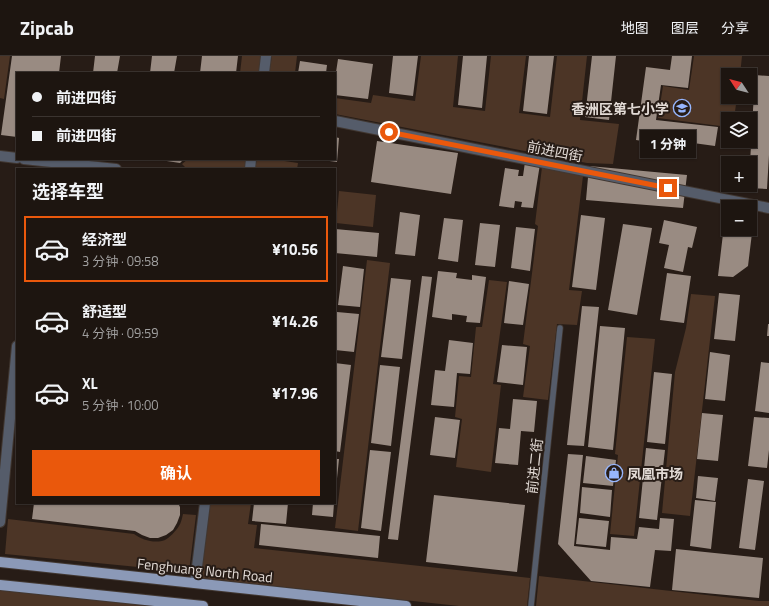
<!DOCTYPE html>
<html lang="zh">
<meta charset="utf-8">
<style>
:root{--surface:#1d1510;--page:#251e19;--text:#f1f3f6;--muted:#a09f9f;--line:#3b3430;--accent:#ea580c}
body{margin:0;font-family:"Titillium Web","Noto Sans SC",sans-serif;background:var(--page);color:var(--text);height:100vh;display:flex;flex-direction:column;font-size:15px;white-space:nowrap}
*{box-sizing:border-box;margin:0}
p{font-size:13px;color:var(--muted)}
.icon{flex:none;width:22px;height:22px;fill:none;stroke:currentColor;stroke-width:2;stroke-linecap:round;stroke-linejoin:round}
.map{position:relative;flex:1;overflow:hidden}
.drawer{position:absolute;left:16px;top:112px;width:320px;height:336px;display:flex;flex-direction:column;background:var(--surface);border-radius:0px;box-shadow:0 1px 3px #0004,0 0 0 1px var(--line)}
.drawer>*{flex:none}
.hud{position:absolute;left:16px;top:16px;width:320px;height:88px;border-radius:0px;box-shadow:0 1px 3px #0004,0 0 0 1px var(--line);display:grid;align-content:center;height:88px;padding:0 16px;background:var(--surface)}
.needle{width:26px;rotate:306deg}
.buttons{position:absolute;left:721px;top:12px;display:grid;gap:8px}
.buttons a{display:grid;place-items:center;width:36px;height:36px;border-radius:0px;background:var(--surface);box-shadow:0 1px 3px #0004,0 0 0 1px var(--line);font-size:20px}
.end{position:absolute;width:18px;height:18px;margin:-9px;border:5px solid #ea580c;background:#fff;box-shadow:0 0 0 2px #fff}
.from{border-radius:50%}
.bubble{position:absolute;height:28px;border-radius:0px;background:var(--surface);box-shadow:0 1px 3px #0004,0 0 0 1px var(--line);font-size:13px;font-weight:700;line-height:28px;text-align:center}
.hud b{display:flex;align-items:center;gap:14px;height:38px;font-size:15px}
.hud b+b{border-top:1px solid var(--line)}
.hud i{width:10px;height:10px;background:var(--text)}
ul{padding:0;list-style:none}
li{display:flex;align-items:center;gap:12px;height:66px;margin:0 8px 6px;padding:0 8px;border:2px solid transparent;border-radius:0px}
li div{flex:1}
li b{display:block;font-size:15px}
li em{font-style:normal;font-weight:700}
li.active{border-color:var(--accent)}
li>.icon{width:36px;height:36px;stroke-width:1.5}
h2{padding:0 16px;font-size:18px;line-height:48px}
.primary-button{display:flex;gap:8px;margin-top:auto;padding:8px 16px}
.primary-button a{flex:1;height:46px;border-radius:0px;background:var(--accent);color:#fff;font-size:16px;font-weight:700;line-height:46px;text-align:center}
header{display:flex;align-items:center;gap:24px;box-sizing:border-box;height:56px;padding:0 20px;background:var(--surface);border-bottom:1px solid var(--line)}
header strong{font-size:19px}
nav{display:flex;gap:22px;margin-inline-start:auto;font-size:14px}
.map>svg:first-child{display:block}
.green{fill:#4c3526}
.building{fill:#998b82}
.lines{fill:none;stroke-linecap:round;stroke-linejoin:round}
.lane-casing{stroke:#413731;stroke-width:7}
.street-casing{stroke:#413731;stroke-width:12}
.primary-casing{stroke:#413731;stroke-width:12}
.lane{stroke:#555c6a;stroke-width:5.5}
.street{stroke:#555c6a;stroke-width:10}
.primary{stroke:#8b99b7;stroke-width:10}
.route{stroke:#ea580c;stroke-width:5}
.labels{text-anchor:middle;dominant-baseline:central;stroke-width:4;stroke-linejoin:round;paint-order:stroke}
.poi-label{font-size:14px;font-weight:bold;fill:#e3dbd6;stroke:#271c16;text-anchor:end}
.street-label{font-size:14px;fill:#e3dbd6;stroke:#271c16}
</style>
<header>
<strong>Zipcab</strong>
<nav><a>地图</a><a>图层</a><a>分享</a></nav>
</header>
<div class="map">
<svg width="769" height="550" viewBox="0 0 769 550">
<rect width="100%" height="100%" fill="#271c16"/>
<path class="green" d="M 0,0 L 10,0 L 4,43 L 0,42 Z
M 242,0 L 263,0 L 260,17 L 240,17 Z
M 272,0 L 297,0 L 295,17 L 269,17 Z
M 421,0 L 458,0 L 453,51 L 485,55 L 491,0 L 526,0 L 519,57 L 550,61 L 557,0 L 587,0 L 580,64 L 619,68 L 613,108 L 587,107 L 335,58 L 335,42 L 371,47 L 373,39 L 415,45 Z
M 694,0 L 742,0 L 740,19 L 728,19 L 728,41 L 737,41 L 734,63 L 728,63 L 728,71 L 658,62 L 663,30 L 689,34 Z
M 188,103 L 247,103 L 246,113 L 187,113 L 182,108 Z
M 257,103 L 271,103 L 298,107 L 297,113 L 255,113 Z
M 542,111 L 583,120 L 569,234 L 582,235 L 577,269 L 557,268 L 548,344 L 523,341 L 530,290 L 523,288 L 538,170 L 535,168 Z
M 339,135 L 376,139 L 373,171 L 336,167 Z
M 367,204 L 390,207 L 358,475 L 335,472 Z
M 489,224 L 507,226 L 493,328 L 501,329 L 491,416 L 456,411 L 462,363 L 455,361 L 459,320 L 471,321 L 476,271 L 482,271 Z
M 691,238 L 715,240 L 690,460 L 662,457 L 675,316 L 686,272 Z
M 627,281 L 655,283 L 634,480 L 610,478 L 618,399 L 615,398 Z
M 210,447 L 251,447 L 248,468 L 257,469 L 254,492 L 530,522 L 527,550 L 459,550 L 200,522 Z
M 183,458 L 196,459 L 189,516 L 5,498 L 8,463 L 134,478 C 142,484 155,488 165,484 C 169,482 176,475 179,470 C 181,467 182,462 183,458 Z
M 539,520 L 759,545 L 769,545 L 769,550 L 536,550 Z
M 0,532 L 177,550 L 0,550 Z"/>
<path class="building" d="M 12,0 L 61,0 L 59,17 L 17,17 L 17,81 L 1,79 Z
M 95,0 L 120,0 L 117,17 L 93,17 Z
M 152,0 L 177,0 L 174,17 L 150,17 Z
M 202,0 L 238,0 L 236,17 L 200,17 Z
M 393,0 L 418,0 L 413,40 L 389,37 Z
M 463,0 L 487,0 L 482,52 L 458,49 Z
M 529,0 L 554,0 L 547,58 L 523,55 Z
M 592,0 L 616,0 L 609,64 L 585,61 Z
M 672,0 L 692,0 L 688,32 L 661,29 L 656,64 L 718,71 L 715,90 L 657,82 L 656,87 L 636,84 L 646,11 L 670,14 Z
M 338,3 L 373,8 L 368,43 L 335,39 L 335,23 Z
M 300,5 L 327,9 L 326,17 L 298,17 Z
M 755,19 L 769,20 L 769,99 L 767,133 L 748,132 L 748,129 L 750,129 L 750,107 Z
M 335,81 L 339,82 L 337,106 L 322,104 L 322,103 L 335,103 Z
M 377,85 L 458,97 L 451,138 L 371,126 Z
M 160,103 L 184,103 L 180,107 L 160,104 Z
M 525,106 L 540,108 L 533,152 L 521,151 L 522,146 L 515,145 L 514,152 L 499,150 L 505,112 L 519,114 L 518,120 L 523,120 Z
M 589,110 L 687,119 L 683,152 L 586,144 Z
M 400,156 L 420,159 L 415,200 L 395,198 Z
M 581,159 L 605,162 L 596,234 L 572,231 Z
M 725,161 L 728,162 L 728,173 L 748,173 L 752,177 L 748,210 L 733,221 L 718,220 Z
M 444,162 L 463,164 L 458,206 L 438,203 Z
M 664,164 L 697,171 L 692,192 L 688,191 L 683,216 L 664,212 L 669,189 L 659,187 Z
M 480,167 L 500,169 L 495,211 L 475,209 Z
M 623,168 L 652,172 L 637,259 L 608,254 Z
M 516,171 L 535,173 L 530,215 L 511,212 Z
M 335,173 L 379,177 L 377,201 L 335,197 Z
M 343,210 L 364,213 L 360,251 L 338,249 Z
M 438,215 L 457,217 L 456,222 L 472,224 L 472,219 L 486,221 L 480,267 L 466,266 L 467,260 L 452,258 L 452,264 L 432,261 Z
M 667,217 L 691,220 L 684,267 L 660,264 Z
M 422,220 L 432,221 L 398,484 L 388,483 Z
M 391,222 L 411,224 L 402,303 L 381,301 Z
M 509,225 L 529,228 L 523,269 L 504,267 Z
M 719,237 L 740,239 L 735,285 L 714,283 Z
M 582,250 L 599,251 L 584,390 L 567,389 Z
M 337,256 L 359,258 L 354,296 L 335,294 L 335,276 Z
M 768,268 L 769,268 L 769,280 L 767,280 Z
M 600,270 L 625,272 L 613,394 L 588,391 Z
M 449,284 L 473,287 L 470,318 L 457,317 L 454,351 L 431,349 L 435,314 L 445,315 Z
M 502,289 L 527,291 L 523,329 L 497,326 Z
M 710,296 L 730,299 L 725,345 L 705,343 Z
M 761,306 L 769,307 L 769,357 L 755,355 Z
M 335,307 L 351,309 L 340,396 L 335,395 Z
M 380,309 L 400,311 L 391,390 L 371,387 Z
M 654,316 L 672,318 L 665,388 L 647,386 Z
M 513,343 L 537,345 L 534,376 L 521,375 L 518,409 L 495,407 L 499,372 L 510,373 Z
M 702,357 L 723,359 L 718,405 L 697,403 Z
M 435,361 L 460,364 L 455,402 L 430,399 Z
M 754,361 L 769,362 L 769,394 L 767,412 L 748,410 Z
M 646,392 L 665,394 L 657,464 L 639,462 Z
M 370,394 L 391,396 L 381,475 L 361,472 Z
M 568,398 L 583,399 L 574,490 L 610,494 L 611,481 L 637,483 L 639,471 L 659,473 L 660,462 L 674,463 L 671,495 L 655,494 L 650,531 L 591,525 L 558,488 Z
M 586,400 L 616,404 L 613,430 L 583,427 Z
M 335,403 L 339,403 L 336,432 L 335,432 Z
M 698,420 L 718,422 L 715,445 L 696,442 Z
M 748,423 L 764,425 L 755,494 L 739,492 Z
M 582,431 L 612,434 L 610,461 L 580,457 Z
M 434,439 L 525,449 L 517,516 L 426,506 Z
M 695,444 L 716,446 L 711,493 L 690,490 Z
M 34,447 L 178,447 L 180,451 L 180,459 L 177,467 L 173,474 L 166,479 L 158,482 L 150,482 L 142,479 L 135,475 L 32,463 Z
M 254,447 L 288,447 L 286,468 L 252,465 Z
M 313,447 L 334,447 L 333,461 L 312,459 Z
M 579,462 L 609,465 L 606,491 L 576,488 Z
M 261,468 L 380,480 L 378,502 L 259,489 Z
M 676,493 L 763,502 L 759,542 L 672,534 Z"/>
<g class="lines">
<defs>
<path id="lane" d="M 531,550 L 560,272"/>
<path id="street" d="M 264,17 L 266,0
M 335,65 L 769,152
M 0,100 L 17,102
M 24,103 L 116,113
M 250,113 L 251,103
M 0,466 L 17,290
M 195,527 L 205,447"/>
<path id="primary" d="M 0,506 L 406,550
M 0,529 L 203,550"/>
</defs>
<use href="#lane" class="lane-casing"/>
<use href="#street" class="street-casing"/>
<use href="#primary" class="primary-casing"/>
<use href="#lane" class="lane"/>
<use href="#street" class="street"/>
<use href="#primary" class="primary"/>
</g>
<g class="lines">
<path class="route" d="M 389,76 L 668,132"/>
</g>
<defs>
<symbol id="school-ring" viewBox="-11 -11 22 22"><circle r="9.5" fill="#271c16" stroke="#97b6fd" stroke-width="1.5"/><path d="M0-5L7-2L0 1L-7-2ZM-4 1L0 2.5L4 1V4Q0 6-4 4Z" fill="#97b6fd"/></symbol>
<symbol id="shop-ring" viewBox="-11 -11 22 22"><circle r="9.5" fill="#271c16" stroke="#97b6fd" stroke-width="1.5"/><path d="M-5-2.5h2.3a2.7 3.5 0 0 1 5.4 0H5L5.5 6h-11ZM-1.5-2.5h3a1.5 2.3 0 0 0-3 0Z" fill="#97b6fd"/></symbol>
</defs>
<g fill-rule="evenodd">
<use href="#school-ring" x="672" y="42" width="20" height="20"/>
<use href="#shop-ring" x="604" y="407" width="20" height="20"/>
</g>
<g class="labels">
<g class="poi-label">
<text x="669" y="52">香洲区第七小学</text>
<text x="627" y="417" text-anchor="start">凤凰市场</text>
</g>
<g class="street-label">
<text transform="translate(555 95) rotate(11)">前进四街</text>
<text transform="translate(534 410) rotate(-84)">前进二街</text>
<text transform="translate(205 514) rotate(6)">Fenghuang North Road</text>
</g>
</g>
</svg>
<div class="buttons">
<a><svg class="needle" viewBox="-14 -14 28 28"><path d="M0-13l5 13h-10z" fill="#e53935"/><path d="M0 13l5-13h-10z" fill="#a09f9f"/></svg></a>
<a><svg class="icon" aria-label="layers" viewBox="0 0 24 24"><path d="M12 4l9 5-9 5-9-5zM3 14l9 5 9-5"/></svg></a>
<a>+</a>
<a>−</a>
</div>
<i class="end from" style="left:389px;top:76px"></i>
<i class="end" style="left:668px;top:132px"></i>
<div class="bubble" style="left:640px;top:74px;width:56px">1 分钟</div>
<div class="hud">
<b><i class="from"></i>前进四街</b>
<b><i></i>前进四街</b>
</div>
<section class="drawer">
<h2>选择车型</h2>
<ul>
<li class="active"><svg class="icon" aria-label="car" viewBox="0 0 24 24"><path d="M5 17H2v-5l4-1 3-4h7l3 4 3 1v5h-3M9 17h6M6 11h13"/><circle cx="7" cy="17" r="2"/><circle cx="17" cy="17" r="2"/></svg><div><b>经济型</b><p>3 分钟 · 09:58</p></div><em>¥10.56</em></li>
<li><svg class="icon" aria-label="car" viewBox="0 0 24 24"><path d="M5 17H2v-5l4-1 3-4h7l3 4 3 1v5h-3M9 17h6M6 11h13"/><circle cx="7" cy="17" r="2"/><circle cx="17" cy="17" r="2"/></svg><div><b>舒适型</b><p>4 分钟 · 09:59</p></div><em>¥14.26</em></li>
<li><svg class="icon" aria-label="car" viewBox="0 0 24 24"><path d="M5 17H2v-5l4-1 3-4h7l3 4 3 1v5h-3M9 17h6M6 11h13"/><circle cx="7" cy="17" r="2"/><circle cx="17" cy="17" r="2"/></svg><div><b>XL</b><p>5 分钟 · 10:00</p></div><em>¥17.96</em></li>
</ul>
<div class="primary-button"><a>确认</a></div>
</section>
</div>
